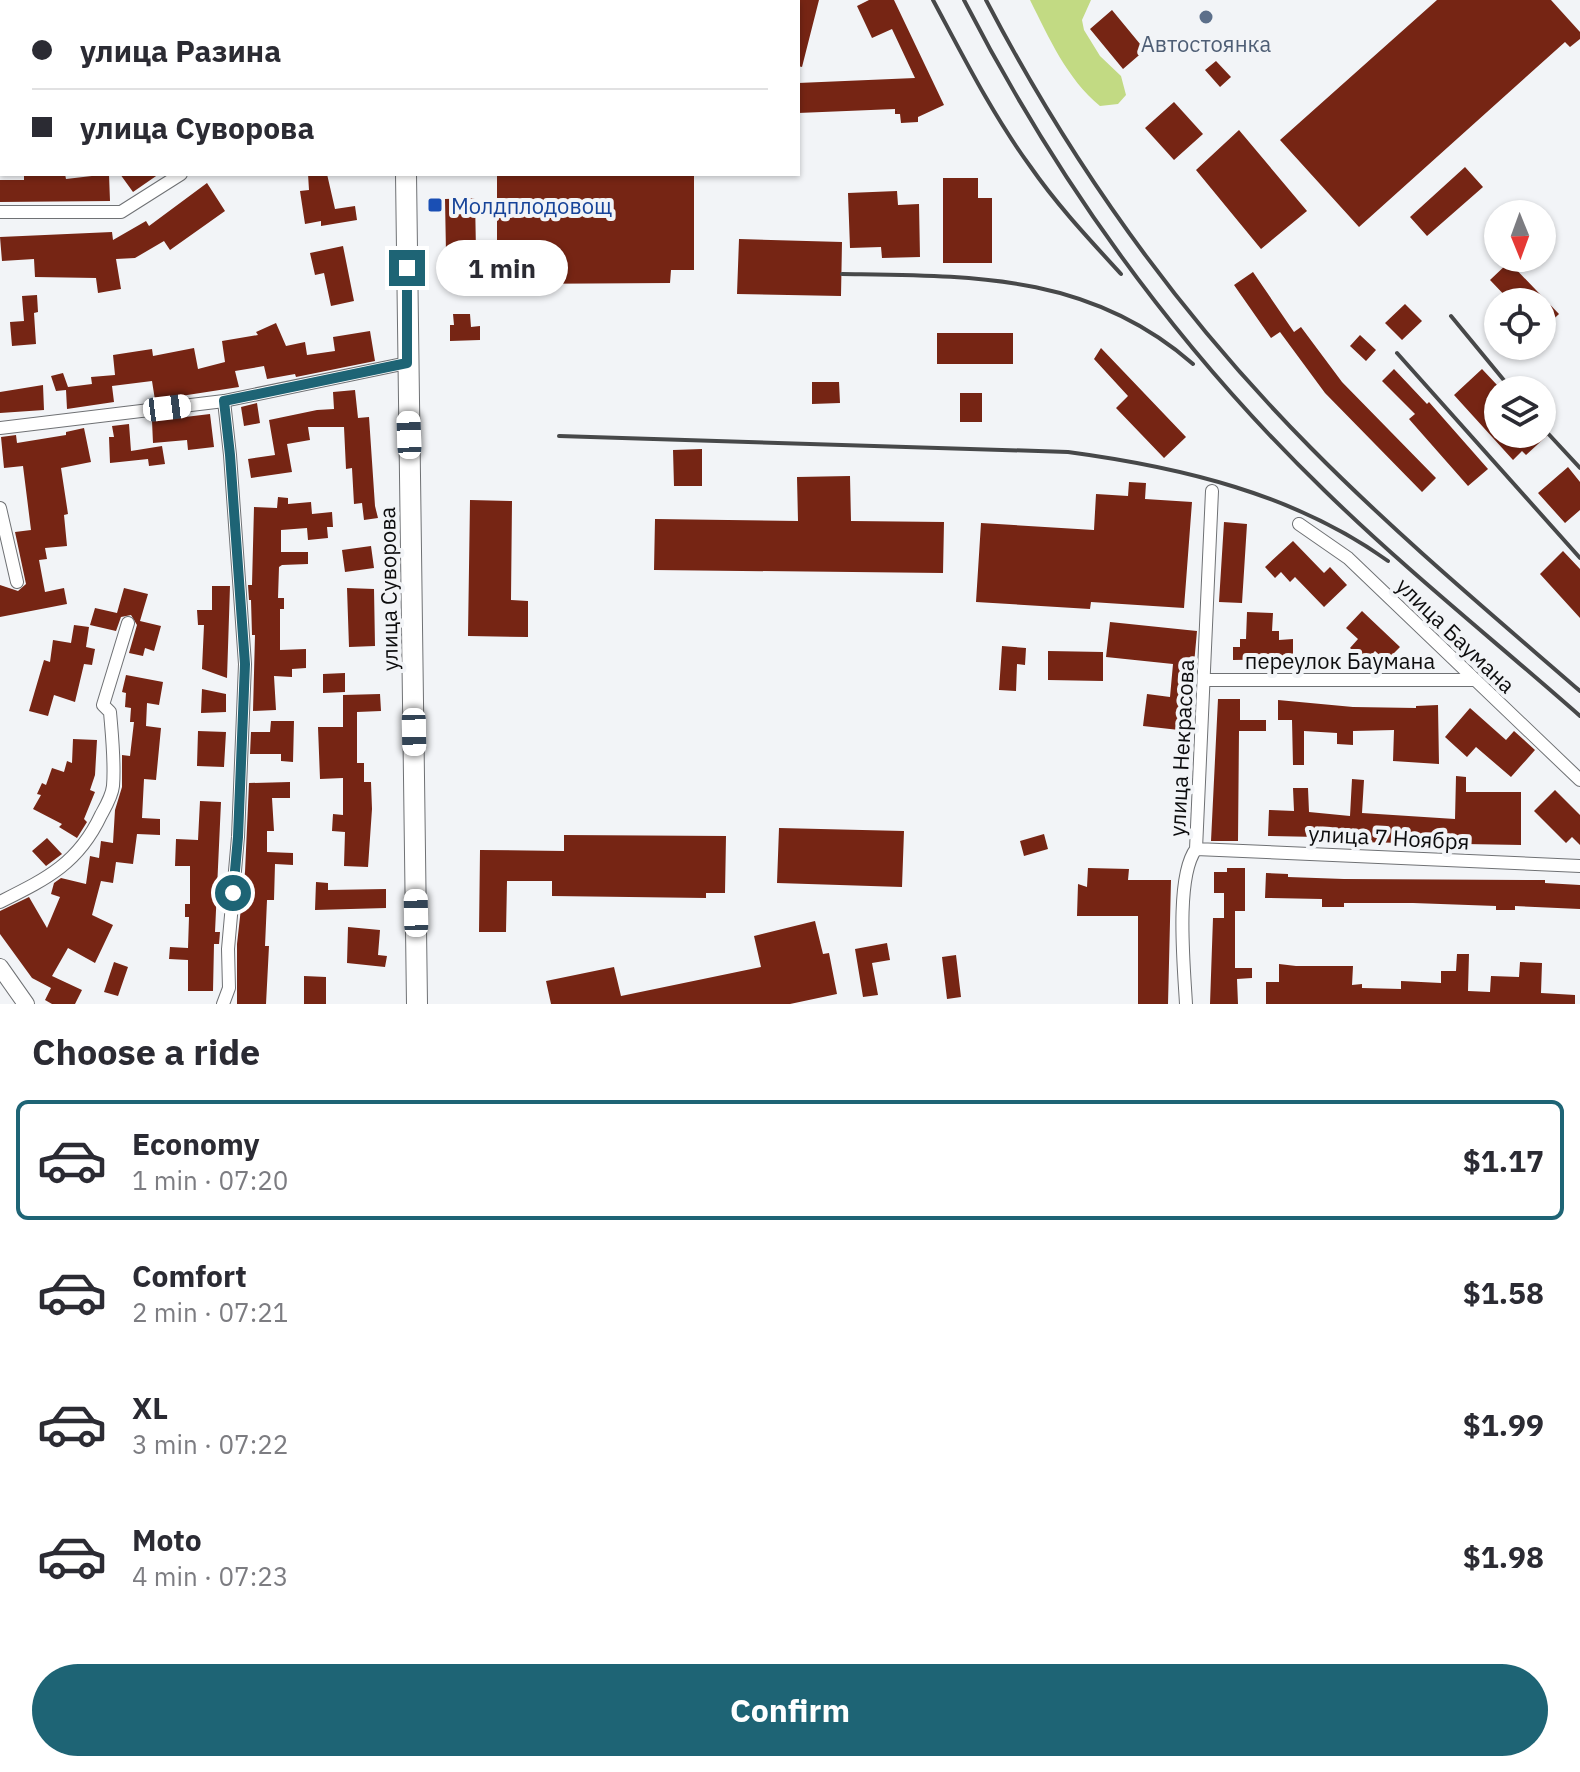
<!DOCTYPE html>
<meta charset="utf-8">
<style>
:root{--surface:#fff;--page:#f2f2f3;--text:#2b2b33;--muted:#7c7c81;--line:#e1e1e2;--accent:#1e6475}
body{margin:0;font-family:"IBM Plex Sans",sans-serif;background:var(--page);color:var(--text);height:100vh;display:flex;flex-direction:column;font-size:30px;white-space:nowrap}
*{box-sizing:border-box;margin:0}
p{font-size:26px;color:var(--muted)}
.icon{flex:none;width:44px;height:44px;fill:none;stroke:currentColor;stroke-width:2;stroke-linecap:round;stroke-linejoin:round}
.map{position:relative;height:1004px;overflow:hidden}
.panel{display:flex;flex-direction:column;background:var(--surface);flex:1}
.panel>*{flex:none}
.banner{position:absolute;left:0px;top:0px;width:800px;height:176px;box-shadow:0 2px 6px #0004;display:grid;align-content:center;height:176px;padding:0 32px;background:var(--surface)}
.needle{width:52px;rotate:179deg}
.controls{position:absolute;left:1484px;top:200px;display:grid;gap:16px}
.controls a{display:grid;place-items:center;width:72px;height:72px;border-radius:50%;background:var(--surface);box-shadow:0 2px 6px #0004;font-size:40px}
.end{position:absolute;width:36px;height:36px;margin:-18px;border:10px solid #1e6475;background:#fff;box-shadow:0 0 0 4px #fff}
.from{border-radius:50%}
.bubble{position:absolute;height:56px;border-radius:28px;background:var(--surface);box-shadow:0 2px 6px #0004;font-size:26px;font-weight:700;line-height:56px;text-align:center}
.car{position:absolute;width:24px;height:48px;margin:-24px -12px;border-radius:10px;box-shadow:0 0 6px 2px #0007;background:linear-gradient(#fff 24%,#345 0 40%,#fff 0 76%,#345 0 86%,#fff 0)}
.banner b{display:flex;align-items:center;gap:28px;height:76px;font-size:30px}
.banner b+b{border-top:2px solid var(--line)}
.banner i{width:20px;height:20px;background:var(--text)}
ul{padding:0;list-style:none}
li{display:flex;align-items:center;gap:24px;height:120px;margin:0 16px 12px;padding:0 16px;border:4px solid transparent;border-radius:12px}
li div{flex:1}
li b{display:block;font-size:30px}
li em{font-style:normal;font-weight:700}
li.current{border-color:var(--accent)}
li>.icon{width:72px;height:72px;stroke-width:1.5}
h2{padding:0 32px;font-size:36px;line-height:96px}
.cta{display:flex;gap:16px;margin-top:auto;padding:16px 32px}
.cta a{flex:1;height:92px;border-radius:48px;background:var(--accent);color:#fff;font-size:32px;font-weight:700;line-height:92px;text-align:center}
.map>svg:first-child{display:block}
.green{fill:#c2da83}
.building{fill:#762514}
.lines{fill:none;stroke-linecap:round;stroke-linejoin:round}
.minor-casing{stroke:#6f7174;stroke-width:14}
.tertiary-casing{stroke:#6f7174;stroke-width:18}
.primary-casing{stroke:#6f7174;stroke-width:22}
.minor{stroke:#fff;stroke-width:12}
.tertiary{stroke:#fff;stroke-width:16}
.primary{stroke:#fff;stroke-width:20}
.rail{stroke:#474849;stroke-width:4}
.route{stroke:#1e6475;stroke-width:10}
.service-dot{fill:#5c6f8a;stroke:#f2f4f7;stroke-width:3}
.transit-dot{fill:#1a4fb4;stroke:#f2f4f7;stroke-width:3}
.labels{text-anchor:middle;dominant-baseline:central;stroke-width:8;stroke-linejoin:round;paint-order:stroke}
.service-label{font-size:22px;fill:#4e5e75;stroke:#f2f4f7}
.transit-label{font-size:22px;fill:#164399;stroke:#f2f4f7;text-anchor:start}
.street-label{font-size:22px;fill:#0d0d0e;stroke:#f2f4f7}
</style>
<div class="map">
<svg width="1580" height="1004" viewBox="0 0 1580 1004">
<rect width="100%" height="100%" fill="#f2f4f7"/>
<path class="green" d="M 1030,0 L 1091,0 L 1082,20 L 1084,30 L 1100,56 L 1121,76 L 1126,95 L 1118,104 L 1100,106 C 1067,79 1049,38 1030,0 Z"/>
<path class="building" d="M 798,0 L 819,0 L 802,67 L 798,66 Z
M 869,0 L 894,0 L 944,105 L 918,117 L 918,122 L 901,123 L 900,114 L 895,114 L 895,109 L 798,113 L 798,83 L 915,78 L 892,29 L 872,38 L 857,6 Z
M 1437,0 L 1551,0 L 1580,32 L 1580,39 L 1570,47 L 1565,42 L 1359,227 L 1280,140 Z
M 1112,10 L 1145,50 L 1123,69 L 1090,29 Z
M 1216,61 L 1231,77 L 1220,87 L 1205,70 Z
M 1174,102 L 1203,134 L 1174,160 L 1145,128 Z
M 1239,130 L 1307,211 L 1261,249 L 1196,170 Z
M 1465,167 L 1483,187 L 1427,236 L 1410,217 Z
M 24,174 L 65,174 L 66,179 L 109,174 L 110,201 L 0,202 L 0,180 L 24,180 Z
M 120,174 L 159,174 L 133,192 Z
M 308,174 L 327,174 L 335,209 L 355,206 L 357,220 L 321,226 L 321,221 L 305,224 L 300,191 L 309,190 Z
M 497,174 L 694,174 L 694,270 L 671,270 L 670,283 L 497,284 Z
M 943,178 L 978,178 L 978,198 L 992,198 L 992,263 L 943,263 Z
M 207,183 L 225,211 L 170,250 L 164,241 L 135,258 L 116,259 L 121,289 L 98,293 L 96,278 L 35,277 L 34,259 L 2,261 L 0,237 L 112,232 L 113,240 L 146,221 L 149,226 Z
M 897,191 L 898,205 L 919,204 L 920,257 L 882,258 L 881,247 L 850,248 L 848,193 Z
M 475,198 L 476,252 L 446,253 L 445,199 Z
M 739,239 L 842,242 L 841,296 L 737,294 Z
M 343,246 L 354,301 L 331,306 L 324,273 L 315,275 L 310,253 Z
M 1509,262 L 1559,314 L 1542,330 L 1542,302 L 1511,302 L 1490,280 Z
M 1253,272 L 1294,332 L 1301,327 L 1342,382 L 1436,478 L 1422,492 L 1325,393 L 1280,332 L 1271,338 L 1234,285 Z
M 37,295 L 38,312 L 34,313 L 36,344 L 12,346 L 10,322 L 24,321 L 22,296 Z
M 1405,304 L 1422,321 L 1402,340 L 1385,323 Z
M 453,314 L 470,314 L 471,327 L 480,326 L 480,340 L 450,341 L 450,325 L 454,325 Z
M 276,323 L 286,346 L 305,342 L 307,355 L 335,351 L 333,337 L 370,331 L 375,361 L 296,377 L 295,374 L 267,379 L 264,366 L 235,371 L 239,387 L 155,400 L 152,381 L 112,386 L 114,402 L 67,409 L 66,390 L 56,391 L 51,376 L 63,373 L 68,387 L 92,384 L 91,377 L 115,375 L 113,355 L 152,349 L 153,356 L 194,348 L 198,369 L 225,362 L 222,341 L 258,335 L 256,332 Z
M 937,333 L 1013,333 L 1013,364 L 937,364 Z
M 1360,335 L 1376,350 L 1366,361 L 1350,346 Z
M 1101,348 L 1186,437 L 1164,458 L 1116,408 L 1128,396 L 1094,359 Z
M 1394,369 L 1427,404 L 1429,402 L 1488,469 L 1468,486 L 1409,419 L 1415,414 L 1382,381 Z
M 1482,369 L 1498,386 L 1498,434 L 1549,434 L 1526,455 L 1522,451 L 1513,460 L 1454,395 Z
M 812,382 L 839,382 L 840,403 L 812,404 Z
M 43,385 L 44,410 L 0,413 L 0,392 Z
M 355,390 L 358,418 L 369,417 L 375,506 L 378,518 L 364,520 L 362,503 L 354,504 L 352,468 L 346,469 L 344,427 L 308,427 L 310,440 L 287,444 L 292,472 L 251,478 L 248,459 L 275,455 L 269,420 L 317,410 L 334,409 L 333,392 Z
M 960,393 L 982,393 L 982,422 L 960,422 Z
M 257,403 L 260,423 L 244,426 L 241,407 Z
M 210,414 L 214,447 L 188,450 L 187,440 L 153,443 L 152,421 Z
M 129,424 L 131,451 L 162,446 L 165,464 L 149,466 L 148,459 L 110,463 L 109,437 L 114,437 L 112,426 Z
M 84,428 L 91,462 L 61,468 L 68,514 L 64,515 L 67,546 L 45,548 L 47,559 L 39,560 L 45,592 L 64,588 L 67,604 L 0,617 L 0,585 L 18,591 L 26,584 L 15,532 L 31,530 L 23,466 L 4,468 L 1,437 L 16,435 L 17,443 L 66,435 L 66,432 Z
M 702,449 L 702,486 L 674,486 L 673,450 Z
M 1568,467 L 1580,482 L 1580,510 L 1565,523 L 1538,493 Z
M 850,476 L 851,521 L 944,522 L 943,573 L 654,570 L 655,519 L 798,521 L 797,477 Z
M 1129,482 L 1146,483 L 1145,499 L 1192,502 L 1184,608 L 1091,602 L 1090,609 L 976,602 L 981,523 L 1094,530 L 1096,494 L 1128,496 Z
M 278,497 L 288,498 L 288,504 L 311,502 L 312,514 L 332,512 L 333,527 L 327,527 L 328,538 L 308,540 L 307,528 L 281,530 L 281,552 L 308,552 L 308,564 L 282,565 L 279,567 L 278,598 L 284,598 L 284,609 L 280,609 L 280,650 L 306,649 L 306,668 L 292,669 L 292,677 L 274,676 L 276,710 L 253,711 L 255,635 L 252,635 L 251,600 L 249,600 L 248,585 L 252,585 L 254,507 L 277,508 Z
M 470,500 L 512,501 L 511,600 L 528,601 L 528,637 L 468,636 Z
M 1224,522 L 1247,524 L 1242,603 L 1219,602 Z
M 1293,541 L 1324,573 L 1330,567 L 1347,585 L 1324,607 L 1295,577 L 1290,582 L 1281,572 L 1275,578 L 1265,567 Z
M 371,546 L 374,568 L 345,572 L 342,550 Z
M 1563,551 L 1580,569 L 1580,618 L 1540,574 Z
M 212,586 L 230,586 L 227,678 L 202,669 L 204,625 L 198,625 L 197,610 L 212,610 Z
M 124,588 L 148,594 L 140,621 L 161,626 L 154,651 L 145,648 L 143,656 L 129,653 L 137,625 L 131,615 L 121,617 L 116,631 L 90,625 L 95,608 L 117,613 Z
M 347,588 L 374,589 L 375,646 L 349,647 Z
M 1362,611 L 1400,647 L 1386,661 L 1375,651 L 1365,662 L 1350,648 L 1358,639 L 1346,628 Z
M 1247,612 L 1273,613 L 1272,631 L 1279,631 L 1279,640 L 1293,639 L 1293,659 L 1233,660 L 1233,647 L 1240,647 L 1240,639 L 1246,639 Z
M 1110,622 L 1197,631 L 1188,731 L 1143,726 L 1147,694 L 1170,697 L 1173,664 L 1106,657 Z
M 74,625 L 89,627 L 86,647 L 95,649 L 92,665 L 84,664 L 75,702 L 54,695 L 48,716 L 29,711 L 44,660 L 50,662 L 53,640 L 71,643 Z
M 1002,646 L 1026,648 L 1025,665 L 1017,664 L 1016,691 L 999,690 Z
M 1048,651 L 1103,652 L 1103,681 L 1048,680 Z
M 345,673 L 345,692 L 323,693 L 323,674 Z
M 126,675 L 163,682 L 159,705 L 147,703 L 146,726 L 161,728 L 156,780 L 144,779 L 142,818 L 160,819 L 160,835 L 137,834 L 133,864 L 116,862 L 113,883 L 101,881 L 92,915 L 113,925 L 95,963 L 68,948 L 52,976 L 82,990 L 75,1004 L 52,1004 L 45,1000 L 51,988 L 32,978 L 0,934 L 0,911 L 29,897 L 47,928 L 60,897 L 51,894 L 54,883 L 61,878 L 86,884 L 90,856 L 99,858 L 101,841 L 113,843 L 115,810 L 122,787 L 122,755 L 130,756 L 134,722 L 130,722 L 131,708 L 125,707 L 126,693 L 122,692 Z
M 202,689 L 226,694 L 226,712 L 201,713 Z
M 380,694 L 381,711 L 357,712 L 357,763 L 364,763 L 364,782 L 371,782 L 372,809 L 368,867 L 344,866 L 345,832 L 332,831 L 333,814 L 343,815 L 343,778 L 320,779 L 318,727 L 343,727 L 343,695 Z
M 1218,699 L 1240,699 L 1240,720 L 1266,720 L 1266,731 L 1239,731 L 1238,841 L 1211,841 Z
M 1278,700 L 1353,707 L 1416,708 L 1416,706 L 1438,705 L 1439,764 L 1393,761 L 1394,730 L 1353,731 L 1353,745 L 1337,744 L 1337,733 L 1304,731 L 1304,765 L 1293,765 L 1292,720 L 1278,720 Z
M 1470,708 L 1506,740 L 1514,731 L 1535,750 L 1511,777 L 1476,747 L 1467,757 L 1445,737 Z
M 271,721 L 294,721 L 293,762 L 281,761 L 281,754 L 250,754 L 251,732 L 270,732 Z
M 198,731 L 226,732 L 224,767 L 197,766 Z
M 73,739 L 97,740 L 95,775 L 90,790 L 95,792 L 84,819 L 87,822 L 77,838 L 59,827 L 62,824 L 33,809 L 41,795 L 37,794 L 42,783 L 46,785 L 52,768 L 64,772 L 67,761 L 72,763 Z
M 1456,776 L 1466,777 L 1466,792 L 1521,792 L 1521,845 L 1352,842 L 1352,840 L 1318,837 L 1268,836 L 1269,810 L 1294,811 L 1293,788 L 1308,788 L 1309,812 L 1350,816 L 1352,779 L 1364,780 L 1362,813 L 1455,819 Z
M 290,782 L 290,798 L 272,798 L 274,831 L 267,831 L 267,852 L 293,853 L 293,865 L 275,864 L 274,900 L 267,900 L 265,946 L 269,946 L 266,1004 L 237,1004 L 237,944 L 245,872 L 249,783 Z
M 1555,790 L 1580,815 L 1580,845 L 1572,837 L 1566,843 L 1534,811 Z
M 200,801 L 221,802 L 215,932 L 220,932 L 219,944 L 214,944 L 213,991 L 188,991 L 188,960 L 169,959 L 170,947 L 188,948 L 189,917 L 185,917 L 185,904 L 190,904 L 190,866 L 175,866 L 176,839 L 198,840 Z
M 779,828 L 904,831 L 902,887 L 777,883 Z
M 1044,834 L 1048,849 L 1024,856 L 1020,841 Z
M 564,835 L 726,836 L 725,893 L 706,893 L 706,898 L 552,896 L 552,881 L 507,881 L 506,932 L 479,932 L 480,850 L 564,851 Z
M 47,838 L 62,854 L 46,866 L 32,851 Z
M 1088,868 L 1129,869 L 1128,880 L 1171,880 L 1168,1004 L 1138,1004 L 1138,916 L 1077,916 L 1078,884 L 1087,887 Z
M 1227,868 L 1245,868 L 1245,911 L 1235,911 L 1235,968 L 1252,968 L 1252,978 L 1237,979 L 1238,1004 L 1210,1004 L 1213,918 L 1224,918 L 1224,893 L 1214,893 L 1214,872 L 1227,872 Z
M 1266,873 L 1288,874 L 1288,877 L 1344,879 L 1545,880 L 1545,883 L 1580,885 L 1580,909 L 1515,906 L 1515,910 L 1496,910 L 1496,906 L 1413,903 L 1344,903 L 1344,907 L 1322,907 L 1322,899 L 1265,898 Z
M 316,882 L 328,883 L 328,890 L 386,889 L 386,908 L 315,910 Z
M 815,921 L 823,954 L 829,953 L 837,994 L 790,1004 L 551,1004 L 546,981 L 614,967 L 621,996 L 761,967 L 754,936 Z
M 348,927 L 380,930 L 378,955 L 387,956 L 385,967 L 347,963 Z
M 887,943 L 890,960 L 872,963 L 878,995 L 863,997 L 855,949 Z
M 1457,954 L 1469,954 L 1468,991 L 1490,992 L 1491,976 L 1519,977 L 1520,962 L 1542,963 L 1541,993 L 1575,995 L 1575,1004 L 1266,1004 L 1266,982 L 1279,982 L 1279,964 L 1296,966 L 1353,966 L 1352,985 L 1362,984 L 1362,988 L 1401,989 L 1401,981 L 1441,983 L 1441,971 L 1456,971 Z
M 956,955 L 961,997 L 947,999 L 942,957 Z
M 114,962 L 128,967 L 118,996 L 104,992 Z
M 304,976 L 326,977 L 326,1004 L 304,1004 Z"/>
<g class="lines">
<defs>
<path id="minor" d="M 225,0 L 226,2
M 0,64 L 2,64
M 0,212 L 121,212 L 181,174
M 0,428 L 224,401 L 407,363
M 0,508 L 17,582
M 1299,524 L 1348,558 L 1580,780
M 1204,680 L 1475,680
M 1196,849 L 1580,866
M 0,902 C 46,879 78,864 101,815 C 106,806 112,796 113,786 C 115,762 112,736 110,712 L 103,705 L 128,623
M 223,1004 L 229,988 L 228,949 L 238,837 L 245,664 L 230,455 L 224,401
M 1186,1004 C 1184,967 1175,877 1196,849 L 1212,491"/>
<path id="tertiary" d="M 0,967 L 26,1004"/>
<path id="primary" d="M 429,2 L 429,0
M 406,174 L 417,1004"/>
</defs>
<use href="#minor" class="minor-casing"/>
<use href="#tertiary" class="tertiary-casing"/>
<use href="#primary" class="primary-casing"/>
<use href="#minor" class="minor"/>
<use href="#tertiary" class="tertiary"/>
<use href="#primary" class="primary"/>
<path class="rail" d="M 933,0 C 963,56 992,114 1030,166 C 1057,205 1089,239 1121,274
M 964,0 C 1058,183 1177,348 1325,491 C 1406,570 1495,641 1580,716
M 986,0 C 1072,165 1180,316 1311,448 C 1396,534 1489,612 1580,691
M 842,274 C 972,276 1089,273 1193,364
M 1451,316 L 1512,390
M 1397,353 L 1580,558
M 1542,427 L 1580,468
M 559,436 L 1068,452 C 1180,467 1295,494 1388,561"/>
</g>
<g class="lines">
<path class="route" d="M 233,893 L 238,837 L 245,664 L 230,455 L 224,401 L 407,363 L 407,268"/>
</g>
<circle class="service-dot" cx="1206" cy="17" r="8"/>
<rect class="transit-dot" x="427" y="197" width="16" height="16" rx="4"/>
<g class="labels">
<g class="service-label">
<text x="1206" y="43">Автостоянка</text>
</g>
<g class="transit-label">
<text x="451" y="205">Молдплодовощ</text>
</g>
<g class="street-label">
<text transform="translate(388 589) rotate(-91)">улица Суворова</text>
<text transform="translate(1456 635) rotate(44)">улица Баумана</text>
<text x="1340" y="660">переулок Баумана</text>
<text transform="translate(1181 748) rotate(-87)">улица Некрасова</text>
<text transform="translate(1389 837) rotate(3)">улица 7 Ноября</text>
</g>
</g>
</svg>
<div class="controls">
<a><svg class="needle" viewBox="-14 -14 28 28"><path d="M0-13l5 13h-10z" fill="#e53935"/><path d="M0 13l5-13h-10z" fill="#7c7c81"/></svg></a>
<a><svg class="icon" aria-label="locate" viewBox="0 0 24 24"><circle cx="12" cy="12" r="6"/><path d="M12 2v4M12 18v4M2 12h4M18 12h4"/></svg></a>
<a><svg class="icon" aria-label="layers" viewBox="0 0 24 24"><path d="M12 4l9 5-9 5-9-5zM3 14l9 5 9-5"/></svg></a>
</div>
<i class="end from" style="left:233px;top:893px"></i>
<i class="end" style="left:407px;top:268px"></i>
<div class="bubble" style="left:436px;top:240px;width:132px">1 min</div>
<i class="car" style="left:167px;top:408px;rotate:83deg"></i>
<i class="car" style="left:409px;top:435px;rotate:358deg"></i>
<i class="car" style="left:414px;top:732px;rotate:179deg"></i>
<i class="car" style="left:416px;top:913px;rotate:359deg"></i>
<div class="banner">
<b><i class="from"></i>улица Разина</b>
<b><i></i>улица Суворова</b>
</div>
</div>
<section class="panel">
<h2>Choose a ride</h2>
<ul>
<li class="current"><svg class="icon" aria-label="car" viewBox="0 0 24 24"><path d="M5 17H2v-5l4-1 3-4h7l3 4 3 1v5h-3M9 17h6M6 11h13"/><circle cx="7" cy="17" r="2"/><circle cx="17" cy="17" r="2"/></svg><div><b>Economy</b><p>1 min · 07:20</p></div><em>$1.17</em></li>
<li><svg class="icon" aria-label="car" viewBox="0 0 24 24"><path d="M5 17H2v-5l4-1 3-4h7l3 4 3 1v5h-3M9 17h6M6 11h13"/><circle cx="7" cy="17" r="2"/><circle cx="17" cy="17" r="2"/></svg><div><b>Comfort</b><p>2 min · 07:21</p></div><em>$1.58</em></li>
<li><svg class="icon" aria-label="car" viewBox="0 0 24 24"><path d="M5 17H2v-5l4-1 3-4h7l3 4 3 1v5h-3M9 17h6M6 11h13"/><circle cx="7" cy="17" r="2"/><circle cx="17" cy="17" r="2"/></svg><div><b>XL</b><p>3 min · 07:22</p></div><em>$1.99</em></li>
<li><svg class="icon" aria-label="car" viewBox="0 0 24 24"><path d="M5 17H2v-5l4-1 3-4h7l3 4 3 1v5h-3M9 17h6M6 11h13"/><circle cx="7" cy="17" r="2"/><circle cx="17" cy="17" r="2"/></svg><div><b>Moto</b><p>4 min · 07:23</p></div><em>$1.98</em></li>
</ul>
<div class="cta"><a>Confirm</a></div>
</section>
